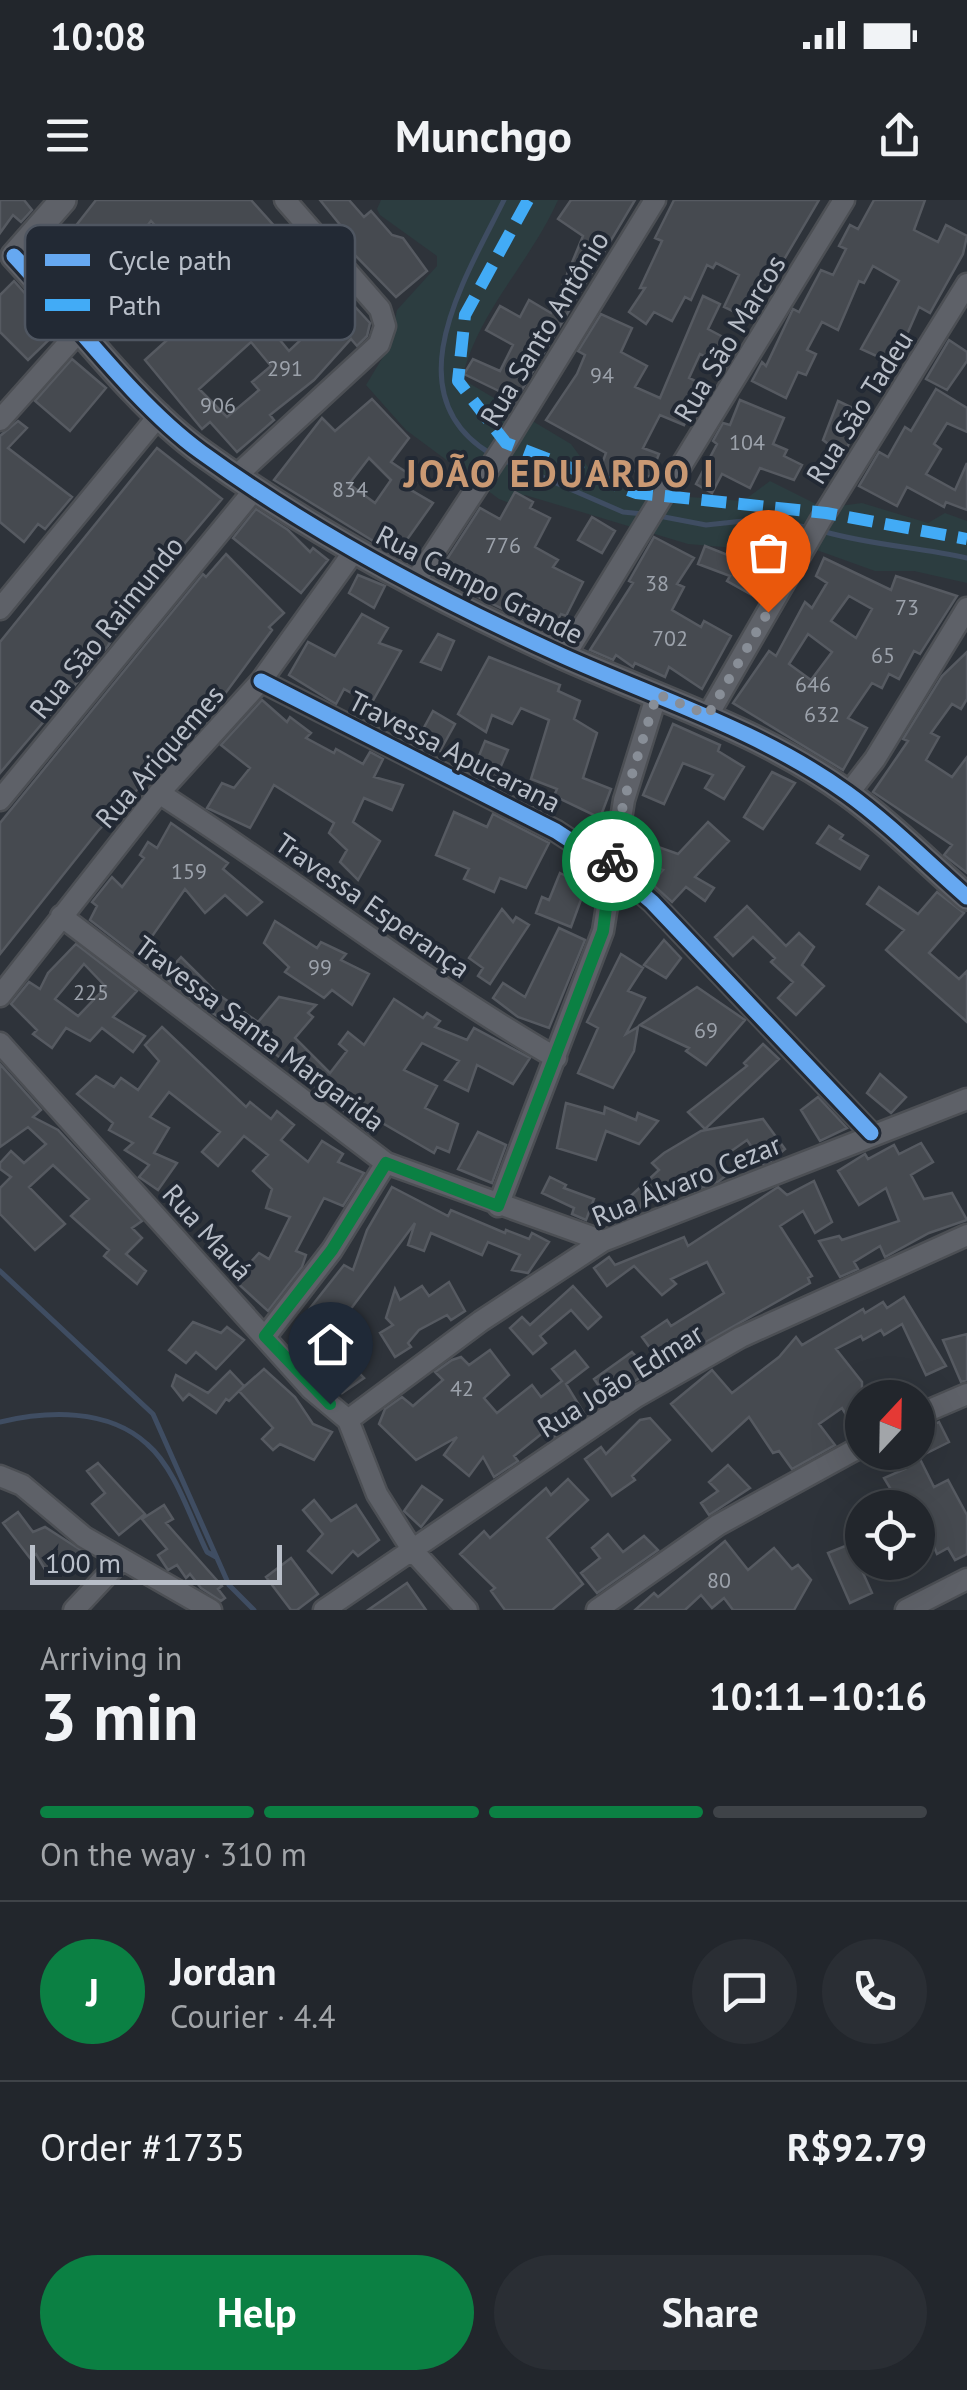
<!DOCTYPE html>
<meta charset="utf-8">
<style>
:root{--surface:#22262c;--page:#2a2e34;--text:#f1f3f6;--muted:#a2a5a9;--line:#3f4348;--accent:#0b8043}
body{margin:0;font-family:"PT Sans",sans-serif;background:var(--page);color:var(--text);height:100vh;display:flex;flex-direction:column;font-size:38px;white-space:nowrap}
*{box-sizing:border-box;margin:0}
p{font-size:32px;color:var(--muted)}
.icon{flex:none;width:55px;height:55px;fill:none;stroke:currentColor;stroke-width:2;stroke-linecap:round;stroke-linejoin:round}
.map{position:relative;height:1410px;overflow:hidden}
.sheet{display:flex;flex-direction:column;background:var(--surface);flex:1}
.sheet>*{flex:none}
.needle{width:65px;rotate:22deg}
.controls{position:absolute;left:845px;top:1180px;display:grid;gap:20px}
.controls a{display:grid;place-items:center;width:90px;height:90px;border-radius:50%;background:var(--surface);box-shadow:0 10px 40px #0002,0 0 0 2px var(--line);font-size:50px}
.scale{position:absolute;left:30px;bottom:25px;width:252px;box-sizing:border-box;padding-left:10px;border:5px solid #b9bfc9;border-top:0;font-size:28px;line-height:35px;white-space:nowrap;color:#b9bfc9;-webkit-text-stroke:8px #222934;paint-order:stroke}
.pin{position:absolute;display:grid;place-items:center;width:85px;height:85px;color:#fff;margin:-102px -42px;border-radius:50% 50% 50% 0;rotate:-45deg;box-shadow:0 0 10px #0007}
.pin .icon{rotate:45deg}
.courier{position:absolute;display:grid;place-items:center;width:100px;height:100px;margin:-50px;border:8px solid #0b8043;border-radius:50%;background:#fff;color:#222;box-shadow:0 2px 12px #0007}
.summary em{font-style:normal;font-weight:600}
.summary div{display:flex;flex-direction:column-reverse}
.summary{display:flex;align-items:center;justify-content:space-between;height:170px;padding:0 40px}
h1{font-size:65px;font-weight:600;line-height:75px}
.bar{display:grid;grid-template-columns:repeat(4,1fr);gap:15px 10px;align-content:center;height:120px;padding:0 40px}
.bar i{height:12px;border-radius:8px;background:var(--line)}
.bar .current{background:var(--accent)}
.bar p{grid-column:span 4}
.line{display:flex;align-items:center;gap:25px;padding:0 40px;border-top:2px solid var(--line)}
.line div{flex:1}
.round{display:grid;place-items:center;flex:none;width:105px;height:105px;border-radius:52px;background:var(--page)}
.action{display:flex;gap:20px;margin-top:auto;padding:20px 40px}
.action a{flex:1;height:115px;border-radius:60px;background:var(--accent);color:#fff;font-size:40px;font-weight:600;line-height:115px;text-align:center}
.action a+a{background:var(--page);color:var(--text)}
.status{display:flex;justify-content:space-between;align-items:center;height:70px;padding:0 50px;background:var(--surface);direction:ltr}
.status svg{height:28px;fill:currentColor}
header{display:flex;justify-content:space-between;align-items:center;height:130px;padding:0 40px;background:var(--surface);font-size:45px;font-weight:600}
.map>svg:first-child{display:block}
.green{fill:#2c3d40}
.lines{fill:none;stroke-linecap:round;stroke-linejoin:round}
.stream{stroke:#3f4d62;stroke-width:5}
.building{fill:#464a50;stroke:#565a61;stroke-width:2.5;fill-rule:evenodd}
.minor-casing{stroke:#4c4f54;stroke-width:25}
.tertiary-casing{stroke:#4c4f54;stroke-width:30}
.minor{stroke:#5e6168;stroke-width:20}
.tertiary{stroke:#5e6168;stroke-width:25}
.quiet{stroke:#42abf6;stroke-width:12;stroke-dasharray:25 12;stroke-linecap:butt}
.cycleway-casing{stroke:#222934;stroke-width:21}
.cycleway{stroke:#66a8f1;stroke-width:15}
.done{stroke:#888e97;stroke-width:10;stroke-dasharray:0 18}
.route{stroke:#0b8043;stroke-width:12}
.labels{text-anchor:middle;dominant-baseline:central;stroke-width:8;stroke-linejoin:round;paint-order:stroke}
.number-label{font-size:22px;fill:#9ca2ab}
.street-label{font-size:28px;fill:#b9bfc9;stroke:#222934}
.district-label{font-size:38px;font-weight:bold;letter-spacing:2.5px;fill:#ca9973;stroke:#222934}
.key{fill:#222934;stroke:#4f5661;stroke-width:2.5}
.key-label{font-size:28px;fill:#b9bfc9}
</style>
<div class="status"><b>10:08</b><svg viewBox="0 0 49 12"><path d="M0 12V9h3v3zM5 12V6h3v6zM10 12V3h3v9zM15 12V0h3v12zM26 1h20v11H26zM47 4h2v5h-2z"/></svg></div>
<header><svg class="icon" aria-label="menu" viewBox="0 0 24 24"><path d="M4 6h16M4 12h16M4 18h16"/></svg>Munchgo<svg class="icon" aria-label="share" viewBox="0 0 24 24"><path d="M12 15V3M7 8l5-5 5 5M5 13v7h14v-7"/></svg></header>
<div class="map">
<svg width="967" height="1410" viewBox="0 0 967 1410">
<rect width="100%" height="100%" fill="#2e333a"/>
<path class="green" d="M381,0h177c-28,63 -80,111 -96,179l109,65 19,26 17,12 29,11 107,8 27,-20 54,27 38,-5 66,20 17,-10 22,8v62l-53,-12h-39l-78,-28 -39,7 -70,-6 -163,-49 -13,9 -13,-5 -93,-69 -40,-45 23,-38 8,-37 40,-44v-10l-57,-41 -3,-6z"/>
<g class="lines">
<path class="stream" d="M491,254c-100,-60 -25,-177 13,-254
M501,259l122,53 20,2
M659,316l47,9 56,-6 49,9
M822,331c47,14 96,16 145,27
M0,1071l153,143 76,171 25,25
M0,1222c47,-11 108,-14 147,22 29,25 43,74 60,108l9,5"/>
</g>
<path class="building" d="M0,0h24l8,10 -11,12 -8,-7 -13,18z
M96,0h155l72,80 -53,48 19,23 57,-54 24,26 -3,13 -10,10 -6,-7 -37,41 -44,35 4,5 -37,32 -27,-30 -8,7 -57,-69 72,-65 -66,-74 -56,72 -38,-28 3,-19zM251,142l20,24 -19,16 7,8 -32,27 -28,-28z
M320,0h29l15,17 7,-6 21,24 11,3 24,33 -31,26 -48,-49 6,-6z
M571,0h64l-122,205 -10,-6 2,-5 -41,-20 9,-15 27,12 13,-26 -27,-15 14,-24 20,11 9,-17 22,13 32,-77 -25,-17z
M674,0h145l-70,119 -25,-12 15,-32 -23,-12 -3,5 -6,-3 -16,35 -6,-3 -13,24 -18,-9 -8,12 -17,-12 16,-24h-5l22,-47 -7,-3z
M874,0h51l-11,30 24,12 8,-17 21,11 -4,18 -33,59 -11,-6 -25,57 -33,-15 38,-68 -26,-15 -9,17 -5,-2 -21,49 -16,-8 -15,28 9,4 -10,21 -8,-3 -12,26 -34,-17 10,-19 4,4 27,-57 6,3 22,-42 12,5 13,-26 -7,-3 11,-21 8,4z
M14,81l44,50 -30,29 -28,-28v-37z
M703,96l17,8 -12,25 30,16 -5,9 -7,13 -26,-13 -11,24 13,6 -18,41 -24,-10 -17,33 16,6 -9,23 -20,-8 -6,15 -26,-10 8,-21 -60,-33 31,-46 8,-19 -7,-4 23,-37 31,14 -11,24 26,14 -12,21 25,11z
M949,140l18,12v9l-20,29 -21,-11z
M72,159l34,29 -36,43 -35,-30z
M936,189l31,19v24l-20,-9 -13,21 7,5 -15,25 29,16 12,-27v47l-21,-8 -2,5 -37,-20 -10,19 -38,-20 20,-34 9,5 17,-30 6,4z
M372,199l37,39 -18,24 27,18 -7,10 22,13 -37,52 -122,-75 48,-62 13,13zM369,258l22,22 -16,23 -26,-19z
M740,200l44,18 -11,26 14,6 -3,6 18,9 -8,15 -34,-12 -10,20 -28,-14 -10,19 -16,-9 21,-40 -4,-3 10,-18 7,2z
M838,201l23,11 -17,44 -21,-16z
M18,221l9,7 -19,20 64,49 -27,32 -7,-5 -14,18 -24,-20v-86z
M157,248l65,51 -90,107 -24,40 -108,127v-131z
M515,292l18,10 -3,6 20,10 -15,29 23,13 -5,7 30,15 -17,34 -5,-2 -10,19 -115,-57 44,-68 20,11z
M256,309l32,21 22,22 3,-4 15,12 -27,33 -68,-55z
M592,317l23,14 -13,22 -24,-13z
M654,337l40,21 -17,26 7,3 -12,23 29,17 3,-6 27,15 -29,53 -33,-22 -4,10 -30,-14 -2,4 -17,-12 -3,5 -23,-10 43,-67 -4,-2z
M743,340l31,14 -15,45 -32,-18 3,-5 -32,-12 7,-18 30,12z
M226,354l58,59 -15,14 3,3 -56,76 -56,65 -3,-2 -59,62 -98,123v-131l203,-249 3,3z
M824,358l67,32 5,-14 61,20 -37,58 -6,-3 -15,28 -10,-5 -7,14 -10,-5 -24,35 19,10 -24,42 -110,-67 36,-52 7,5 29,-54 7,6 15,-25 -11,-7zM849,396l23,13 -16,29 -25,-17zM808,434l24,18 -21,28 -22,-16z
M358,375l27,11 -11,22 -25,-15z
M362,414l26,14 -9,15 22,8 -30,53 -27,-15 -8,15 -47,-29 19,-33 27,14z
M438,434l16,7 -13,29 -20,-8z
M967,452v47l-6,10 -9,-5 -21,29 8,4 -13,23 26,17 15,-20v116l-23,-18 8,-10 -79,-53 35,-51 -5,-2 39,-63z
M489,457l71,28 -2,6 22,10 -6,18 23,14 -14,45 28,11 -11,29 -46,-22 3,-7 -26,-10 18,-59 -28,-12 -9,16 -20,-9 -6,17 -28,-18z
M262,500l25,22 3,-5 21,16 -5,5 28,15 2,-4 27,15 7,-12 13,7 -9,18 29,8 -11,25 -28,-12 -11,24 27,19 -22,39 -18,-18 7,-12 -18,-17 5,-10 -60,-38 -24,43 -43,-20 15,-25 12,5 16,-20 -29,-23z
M433,511l22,13 -15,27 -25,-7z
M673,524l47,21 -2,6 26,16 -20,32 -19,-11 8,-13 -30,-12 -19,41 -21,-9z
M485,541l23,9 -14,32 -22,-9z
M772,572l23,11 -32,46 -19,-12z
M454,612l33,15 6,-13 56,29 -23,45 -26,-10 -6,14 -30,-13 5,-10 -33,-14z
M708,622l21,19 -34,36 19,11 -9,13 -19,-14 -14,15 -21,-19 12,-13 -16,-6 6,-6 -21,-7 4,-12 42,15z
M171,623l57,40 -5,6 39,33 -15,13 -22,-20 -20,18 -20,-24 -37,53 24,25 9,-10 38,38 39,27 21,-25 37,8 -8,8 5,4 -18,21 35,35 17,-22 -8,-7 9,-12 16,13 30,-46 29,19 4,-5 13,8 -5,6 32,13 7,-12 56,30 -17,26 -36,-19 -9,26 -23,-11 14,-19 -37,-18 -18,27 33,16 -12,22 33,16 -9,28 -12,-5 -3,6 -57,-33 -7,13 -110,-92 -31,-23 -4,3 -25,-16 -110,-85 7,-14 -5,-4 20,-25 10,10 22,-29 -4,-3 8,-13 9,6z
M829,626l14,9 -3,4 28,17 -8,13 -43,-26z
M560,673l26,13 -15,41 -35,-14 6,-16 7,3z
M879,687l39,27 19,-22 27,21 -35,40 30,26 8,-8v51l-81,-72 18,-20 -37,-26z
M747,706l39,40 13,-13 15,14 -12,18 22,21 -28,29 -18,-17 15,-16 -22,-20 4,-4 -22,-21 -20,19 -18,-19z
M502,709l11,13 3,-5 13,8 -39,59 -12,-8 5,-8 -14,-10z
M275,721l42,27 4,-6 25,12 -5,6 28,14 -17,31 -20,-15 -8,8 -39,-26 4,-5 -25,-24z
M559,728l26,12 -36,88 -31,-11 -25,-19 10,-15 22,14z
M664,740l17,18 -15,20 -22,-13z
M76,744l61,47 -24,26 32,19 -12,16 -31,-24 -12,13 -24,-13 -14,20 -19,-14 4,-4 -26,-26 18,-22 11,7 8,-16zM84,764l22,23 -28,29 -23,-17z
M621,754l22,14 -15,23 17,7 -19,36 12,-7 -4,24 -21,37 -35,-15 20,-45 -11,-6z
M697,787l48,33 -39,45 -20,-14 3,-3 -49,-23z
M162,827l84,80 4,-5 21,17 6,-8 17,14 -13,15 27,22 14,-21 21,13 -5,8 26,11 -21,33 -19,-8 -28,53 10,4 -4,12 -34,44 -34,-31 25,-27 10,6 21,-42 -24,-9 6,-19 -19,-18 15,-16 -24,-19 -26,30 -16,-14 18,-20 -51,-40 -19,25 19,11 -15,25 23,10 -19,27 -19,-13 10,-12 -24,-15 8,-7 -24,-13 4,-7 -36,-29 19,-18 18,11 7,-9 17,12 21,-29 -14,-16z
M763,844l16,15 -74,70 -17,-17 59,-46 -3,-3z
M0,864l41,46 -8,7 25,13 84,91 -10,7 10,10 -16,16 20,17 -9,13 -33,-28 5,-6 -38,-34 18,-17 -36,-34 -24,22 36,37 -30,26 -35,-36v-26l11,-11 -11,-8v-6l11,-12 13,12 22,-19 -18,-17 -28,20z
M880,874l26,23 -15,16 -24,-20z
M818,897l29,31 -27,13 -19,-31z
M566,903l38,11 1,-7 31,13 2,-7 20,8 -19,23 -33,-13 -10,29 -39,-12z
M763,919l22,30 -14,12 -8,3 -16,-24 -27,19 9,14 -11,9 -17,6 -8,-11 -13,11 -5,-4 -11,16 -18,-10 -8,23 -21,8 -6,-7 48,-44 -7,-7 12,-10 37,-22z
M478,932l28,13 -14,38 -34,-14z
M921,943l12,19 -22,13 13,24 28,-6 15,27 -38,13 -44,24 -5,-11 -26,16 4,7 -18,8 -21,-36 20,-5 3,4 57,-19 -13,-33 -27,17 -21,-34 27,-17 3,5 26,-14 5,9z
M550,977l16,8 -2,3 30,11 -8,21 -14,-6 2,-6 -32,-15z
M814,981l18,41 -17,11 -12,-22 -23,15 32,50 -4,2 2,5 -113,64 -4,-6 -32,22 -19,-26 25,-17 4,6 53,-33 -17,-31 -36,17 5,5 -14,11 -28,-29 -27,20 -13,-18 15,-11 6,8 69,-28 4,9 90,-59 9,8z
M392,987l56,29 3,-6 54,23 1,-3 23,9 3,-6 17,9 -21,31 -16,-3 8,-15 -32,-13 -6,13 -51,-22 -7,18 -16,-6 7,-22 -71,95 7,6 -22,13 -26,-20 41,-52 9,5 14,-40z
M449,1082l16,29 -14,9 -4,-5 -28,15 -11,13 3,4 -16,10 -15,-24 13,-8 -7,-7 9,-29 5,11 22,-14 7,10z
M573,1086l28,31 -13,12 -17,-19 -31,26 6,7 -13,11 -23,-26 12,-11 8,8z
M904,1097l42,69 -20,9 -24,-51 -18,11 -3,-5 -18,10 -2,-4 -25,13 26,33v50l-5,1 -15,-25 -23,16 16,21 -43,24 -13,-18 -6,2 -24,-36 -37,34 -41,-47 41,-34 20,23 47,-36 17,-20 6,8 61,-36 2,4 18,-11 4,6z
M193,1122l28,11 6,-6 17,13 -28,29 -20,-17 -10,11 -17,-13z
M967,1134v46l-6,2 -18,-42z
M328,1141l36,37 -22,15 -32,-38z
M490,1150l19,25 -25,23 13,15 35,-28 9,12 21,-16 -10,-12 23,-18 13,16 -22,17 19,31 -34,24 -6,-8 -31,25 4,5 -24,16 -11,-20 -14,19 -25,-21 13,-18 -41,23 -37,-36 6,-15 17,-12 11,9 30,-26 -8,-8 17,-12 9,-3 8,8z
M632,1152l18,19 -42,28 -14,-20z
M264,1169l31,28 18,27 19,8 -18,28 -34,-16 -7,6 -11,-11 11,-11 -34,-37z
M230,1171l14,15 -15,15 -3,-2 -10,14 -27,-19 -6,6 -11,-14 4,-11 32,18z
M650,1218l20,22 -38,36 3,4 -23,16 -27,-37 16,-12 5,7 34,-34z
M939,1222l10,20 -30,15 15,30 14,-7 19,35v39l-12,6 -7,-12 -11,6 -19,-46h-16l-18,-30 21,-9 -10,-17 23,1v-20z
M98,1263l47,51 -26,21 -27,-31 13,-11 -18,-22z
M728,1265l22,23 -41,27 -8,-12 17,-12 -9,-9z
M568,1279l20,21 -41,38 36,46 -31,26h-47l-14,-19 4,-3 -35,-34 24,-23 6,7 56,-50 5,7z
M422,1286l20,14 -21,27 -17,-16z
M314,1300l17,21 25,-16 23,35 -21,16 -5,-5 -21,22 -24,-22 15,-17 -20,-24z
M164,1305l9,14 -7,4 56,63 -4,3 7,9 -4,3 -20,-13 -11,-14 -4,4 -9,-13 -9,5 -10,-15 9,-6 -25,-30z
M18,1312l15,20 12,-5 42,27 -40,19 -11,-19 -6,4 -27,-35z
M608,1334l15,18 21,-16 14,14 -61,43 -16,-20 19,-15 -8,-10z
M725,1341l23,29 26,-22 18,21 6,-4 13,15 -17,30h-61l-9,-12 -12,10 -11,-13 -16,15h-50l19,-17 4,4z
M850,1344l22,49 -22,10 -22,-50z
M291,1358l27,36 -21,16h-6l-25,-33z
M407,1383l19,27h-58z"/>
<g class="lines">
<defs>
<path id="minor" d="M0,220l82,-92
M236,276l143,-132 6,-18 -5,-17 -95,-109
M414,383l92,-140 149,-243
M0,409l160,-195
M564,457l280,-457
M261,481l295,150 55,36 41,35 219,231
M708,515l112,-194 147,-237
M159,593c134,86 259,185 397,265
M848,594l27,-35 92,-151
M0,600l255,-311
M61,716l325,247 217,78
M0,796l159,-203 102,-112 94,-131
M0,843l311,346 37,31 29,74 36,57 54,59
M498,1006l105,-275 21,-131 33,-106
M265,1137l67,-87 54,-87
M918,1215l49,-21
M348,1220l133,-99 122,-80 364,-142
M0,1276l22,9 62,52 127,73
M74,1410l48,-51
M324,1410l312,-213 105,-60 226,-102
M597,1410l121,-85 144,-79
M906,1410l61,-31"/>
<path id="tertiary" d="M63,0l-49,56c56,60 123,150 187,196 112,81 236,147 362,204 96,43 198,75 284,137 43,31 81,70 120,104"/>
</defs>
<use href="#minor" class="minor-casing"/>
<use href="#tertiary" class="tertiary-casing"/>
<use href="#minor" class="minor"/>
<use href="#tertiary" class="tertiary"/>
<path class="quiet" d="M528,0l-63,115 -7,66 48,62 130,50 190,20 141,26"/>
<defs>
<path id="cycleway" d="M14,56c56,60 123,150 187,196 112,81 236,147 362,204 96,43 198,75 284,137 43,31 81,70 120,104
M261,481l295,150 55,36 41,35 219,231"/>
</defs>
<use href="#cycleway" class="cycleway-casing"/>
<use href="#cycleway" class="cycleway"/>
</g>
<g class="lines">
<path class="done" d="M612,661l12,-61 33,-106 51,21 60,-103"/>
<path class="route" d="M330,1204l-65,-68 67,-86 54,-87 112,43 105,-275 9,-70"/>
</g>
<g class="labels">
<g class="number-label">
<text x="285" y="168">291</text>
<text x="602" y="175">94</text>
<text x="218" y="205">906</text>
<text x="747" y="242">104</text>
<text x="350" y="289">834</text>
<text x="503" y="345">776</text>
<text x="657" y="383">38</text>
<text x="907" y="407">73</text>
<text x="670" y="438">702</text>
<text x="883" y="455">65</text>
<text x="813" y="484">646</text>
<text x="822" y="514">632</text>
<text x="189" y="671">159</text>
<text x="320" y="767">99</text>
<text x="91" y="792">225</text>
<text x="706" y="830">69</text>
<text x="462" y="1188">42</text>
<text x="719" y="1380">80</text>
</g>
<g class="street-label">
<text transform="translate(544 128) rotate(-59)">Rua Santo Antônio</text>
<text transform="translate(729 138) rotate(-59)">Rua São Marcos</text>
<text transform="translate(859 207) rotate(-58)">Rua São Tadeu</text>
<text transform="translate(480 384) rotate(27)">Rua Campo Grande</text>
<text transform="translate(106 427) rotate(-51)">Rua São Raimundo</text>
<text transform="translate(455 551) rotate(27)">Travessa Apucarana</text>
<text transform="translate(159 556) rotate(-49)">Rua Ariquemes</text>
<text transform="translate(373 705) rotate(35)">Travessa Esperança</text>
<text transform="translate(260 833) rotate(37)">Travessa Santa Margarida</text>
<text transform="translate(686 980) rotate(-22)">Rua Álvaro Cezar</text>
<text transform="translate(208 1032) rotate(48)">Rua Mauá</text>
<text transform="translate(620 1180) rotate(-32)">Rua João Edmar</text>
</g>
<g class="district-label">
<text x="560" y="272">JOÃO EDUARDO I</text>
</g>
</g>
<rect x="25" y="25" width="330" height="115" rx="15" class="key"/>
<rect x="45" y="54" width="45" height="12" fill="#66a8f1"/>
<rect x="45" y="99" width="45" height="12" fill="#42abf6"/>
<g class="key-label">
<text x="108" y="70">Cycle path</text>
<text x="108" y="115">Path</text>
</g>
</svg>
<div class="controls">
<a><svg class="needle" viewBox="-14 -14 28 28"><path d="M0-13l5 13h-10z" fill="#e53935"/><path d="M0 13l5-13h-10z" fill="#a2a5a9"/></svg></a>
<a><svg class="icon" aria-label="locate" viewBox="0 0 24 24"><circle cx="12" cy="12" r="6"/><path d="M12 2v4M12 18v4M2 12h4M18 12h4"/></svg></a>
</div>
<div class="scale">100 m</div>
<div class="pin" style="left:768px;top:412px;background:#ea580c"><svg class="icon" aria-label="bag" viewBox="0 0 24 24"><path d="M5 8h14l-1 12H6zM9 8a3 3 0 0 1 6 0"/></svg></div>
<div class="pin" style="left:330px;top:1204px;background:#1f2937"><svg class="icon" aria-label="home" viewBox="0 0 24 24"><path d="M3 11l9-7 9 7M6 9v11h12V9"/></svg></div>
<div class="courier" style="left:612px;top:661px"><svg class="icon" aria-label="bike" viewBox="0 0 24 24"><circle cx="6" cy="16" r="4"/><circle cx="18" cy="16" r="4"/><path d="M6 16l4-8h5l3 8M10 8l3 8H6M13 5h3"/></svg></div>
</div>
<section class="sheet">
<div class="summary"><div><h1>3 min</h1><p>Arriving in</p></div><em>10:11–10:16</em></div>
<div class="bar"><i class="current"></i><i class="current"></i><i class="current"></i><i></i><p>On the way · 310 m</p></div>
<div class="line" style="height:180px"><b class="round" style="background:var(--accent);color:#fff">J</b><div><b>Jordan</b><p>Courier · 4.4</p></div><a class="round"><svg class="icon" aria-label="chat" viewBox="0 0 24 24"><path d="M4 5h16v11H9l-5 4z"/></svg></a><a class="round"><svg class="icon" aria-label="phone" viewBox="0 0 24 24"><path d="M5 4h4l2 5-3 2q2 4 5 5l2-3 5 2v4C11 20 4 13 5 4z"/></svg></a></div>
<div class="line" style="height:130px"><div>Order #1735</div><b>R$92.79</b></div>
<div class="action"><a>Help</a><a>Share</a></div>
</section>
